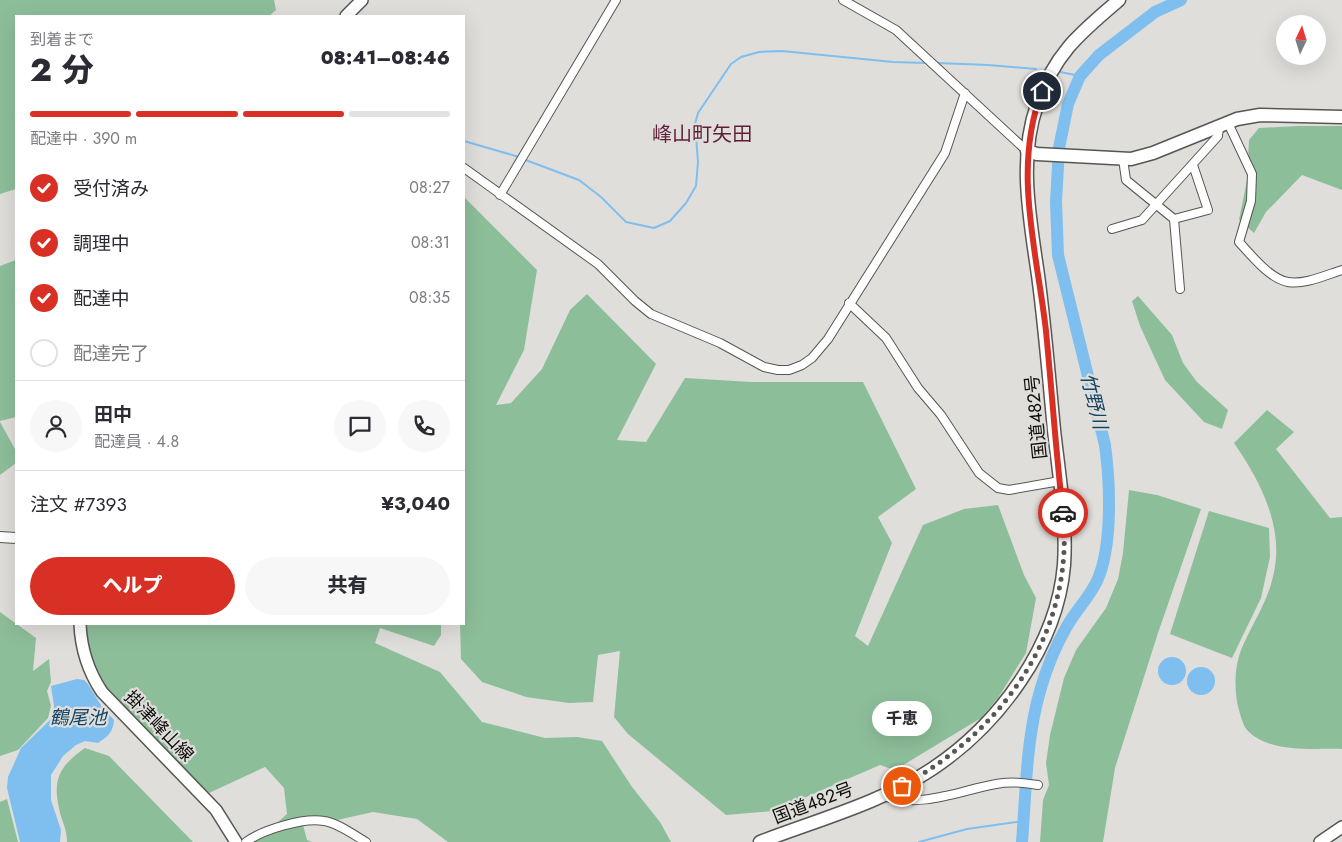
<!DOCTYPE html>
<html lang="ja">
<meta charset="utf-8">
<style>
:root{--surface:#fff;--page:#f7f7f7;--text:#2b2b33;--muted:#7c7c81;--line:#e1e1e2;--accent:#d93025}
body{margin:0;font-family:Jost,"Noto Sans JP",sans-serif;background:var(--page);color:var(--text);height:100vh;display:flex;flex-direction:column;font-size:19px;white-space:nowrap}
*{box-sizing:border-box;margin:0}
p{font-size:16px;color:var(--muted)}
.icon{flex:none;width:28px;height:28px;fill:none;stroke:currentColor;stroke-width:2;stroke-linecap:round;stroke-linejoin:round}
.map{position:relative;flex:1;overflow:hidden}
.panel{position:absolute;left:15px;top:15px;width:450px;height:610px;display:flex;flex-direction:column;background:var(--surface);border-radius:0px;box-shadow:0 5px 20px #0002}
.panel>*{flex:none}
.needle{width:32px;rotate:4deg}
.controls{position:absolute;left:1276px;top:15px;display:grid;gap:10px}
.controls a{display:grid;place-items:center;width:50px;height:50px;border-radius:50%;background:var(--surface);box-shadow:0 5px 20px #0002;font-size:25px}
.pin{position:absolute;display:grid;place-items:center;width:42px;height:42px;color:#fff;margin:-21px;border:2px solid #fff;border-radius:50%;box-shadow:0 1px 5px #0007}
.courier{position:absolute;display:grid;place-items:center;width:50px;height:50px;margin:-25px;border:4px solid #d93025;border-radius:50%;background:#fff;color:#222;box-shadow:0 1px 6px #0007}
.bubble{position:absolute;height:35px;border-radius:18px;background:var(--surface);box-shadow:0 5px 20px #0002;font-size:16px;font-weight:800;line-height:35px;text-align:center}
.head em{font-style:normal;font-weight:800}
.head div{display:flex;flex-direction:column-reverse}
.head{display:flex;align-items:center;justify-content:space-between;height:85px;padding:0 15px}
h1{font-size:32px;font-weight:800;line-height:38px}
.bar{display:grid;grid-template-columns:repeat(4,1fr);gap:8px 5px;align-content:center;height:60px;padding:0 15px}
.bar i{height:6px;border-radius:4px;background:var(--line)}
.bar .active{background:var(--accent)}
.bar p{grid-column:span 4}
.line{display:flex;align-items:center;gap:12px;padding:0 15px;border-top:1px solid var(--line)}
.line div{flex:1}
.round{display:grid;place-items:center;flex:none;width:52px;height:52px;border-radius:26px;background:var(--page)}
ol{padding:0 15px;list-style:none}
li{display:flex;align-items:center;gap:15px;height:55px}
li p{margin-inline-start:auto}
li .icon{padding:5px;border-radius:50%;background:var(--accent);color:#fff;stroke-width:4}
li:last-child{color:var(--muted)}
li i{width:28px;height:28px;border:2px solid var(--line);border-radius:50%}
.button{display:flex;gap:10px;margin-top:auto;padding:10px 15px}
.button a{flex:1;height:58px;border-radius:30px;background:var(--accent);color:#fff;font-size:20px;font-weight:800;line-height:58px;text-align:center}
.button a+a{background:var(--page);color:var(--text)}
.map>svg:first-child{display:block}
.green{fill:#8dbe9a}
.water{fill:#7fbfef}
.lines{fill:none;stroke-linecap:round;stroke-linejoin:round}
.stream{stroke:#7fbfef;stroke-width:2}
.river{stroke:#7fbfef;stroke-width:12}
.minor-casing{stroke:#575652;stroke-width:10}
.tertiary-casing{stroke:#575652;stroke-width:12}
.secondary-casing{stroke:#575652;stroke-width:14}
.trunk-casing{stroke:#575652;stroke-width:15}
.minor{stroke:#fff;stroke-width:8}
.tertiary{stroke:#fff;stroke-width:10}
.secondary{stroke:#fff;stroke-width:11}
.trunk{stroke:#fff;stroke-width:12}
.done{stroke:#585754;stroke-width:5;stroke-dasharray:0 9}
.route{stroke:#d93025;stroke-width:6}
.labels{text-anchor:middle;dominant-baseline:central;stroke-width:4.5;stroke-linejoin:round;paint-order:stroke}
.street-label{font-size:18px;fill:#0e0e0c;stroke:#e0deda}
.water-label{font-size:19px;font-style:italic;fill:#154565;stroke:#e0deda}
.quarter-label{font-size:20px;fill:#5e1d39;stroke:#e0deda}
</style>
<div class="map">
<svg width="1342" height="842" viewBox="0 0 1342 842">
<rect width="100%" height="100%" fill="#e0deda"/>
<path class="green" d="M0,0h274l2,10 -7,6h-253v173l-16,5z
M1299,126h43v64l-40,-15 -36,37 -12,21 -15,-13 8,-40 2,-40 10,-12z
M464,197l73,73 -13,80 -28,55 15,-2 31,-34 28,-59 17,-16 69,70 -39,76 29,2 39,-64 66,4h112l53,107 -38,28 14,26 -37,93 13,10 55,-121 41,-16 34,-4 26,70 12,23 -10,55 -28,45 -17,20 -86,52 -15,-5 -106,46 -48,4 -98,-81 -14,-17 6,-66 -22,4 -5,47 -24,1 -43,-6 -44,-15 -21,-23 -1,-35h4z
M16,260v157l-16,4v-155z
M1138,296l34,39 11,28 14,19 31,28 -6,19 -18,-7 -39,-42 -25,-54 -8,-25z
M1267,410l27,22 -18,17 54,69 12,-1v232c-29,-1 -72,5 -95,-19 -5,-6 -8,-20 -10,-28 -3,-20 -2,-40 7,-59 14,-30 29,-50 32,-85 3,-41 -19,-82 -42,-115z
M0,422l16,29v12l-16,12z
M1129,490l28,5 44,14 -43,124 -43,135 -12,74h-63l3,-42 6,-15 -3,-22 4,-28 14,-57 12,-28 30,-42 12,-29 5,-26z
M1209,511l60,17 1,29 -9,41 -29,60 -62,-24z
M0,612l36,26 -3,33 16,-12 2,23 -4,9 4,15 -3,12 -30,32 -18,6z
M86,624h355v11l-7,11 -54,-18 -5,15 65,29 42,50 63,16 32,-1 25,4 30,46 28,35 11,20h-223l-31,-23 -44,-7 -36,8 -23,-3 -36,9v-4l9,-8 -3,-26 -19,-21 -56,26 -38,-35 -66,-69 -9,-14 -12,-43z
M85,748l24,8 84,86h-126c0,-15 -6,-21 -8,-34 -7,-30 2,-43 26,-60z
M7,799l11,43h-18v-40z
M303,825l4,15 5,2h-62l21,-9z"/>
<path class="water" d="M1158 671a14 14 0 1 1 28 0a14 14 0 1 1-28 0Z
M1187 681a14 14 0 1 1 28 0a14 14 0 1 1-28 0Z
M77,679l7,1 4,4 14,23 12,13c-1,13 -7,17 -16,23l-13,-2 -9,4 -13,11 -12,19v25l10,30 -1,12h-40l-13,-54 1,-11 13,-29 30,-29 3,-13 -3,-20z"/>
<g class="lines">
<path class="stream" d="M937,63l51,2 48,4
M1060,72l20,4
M464,141l55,16
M523,159l56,21 22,17 25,25 28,6 16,-7 16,-18 10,-17 2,-24 -3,-38 3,-11 33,-49 10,-7 18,-5 23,-1 111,11 34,1
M919,842l48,-13 57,-8"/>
<path class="river" d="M1022,842c4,-50 4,-102 18,-151 6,-21 15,-44 26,-63 9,-17 23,-30 31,-47 16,-35 13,-99 8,-136l-47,-190 -2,-53 3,-54 9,-44 12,-28 19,-21 56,-43 26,-12"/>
<defs>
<path id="minor" d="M843,0l53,30 131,121
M1228,123l24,51 -1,27 -12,41c12,13 31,37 49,40 16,3 38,-7 54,-12
M1123,159l3,21 48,39 6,70
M464,168l134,96 37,37 16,13 69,29 44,24 14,3h11l13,-5 10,-7 16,-19 117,-186 20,-60
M500,195l116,-195
M1174,219l34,-9 -15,-45
M1112,229l30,-9 76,-84 1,-9
M849,303l37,35 32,50 23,27 38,58 19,15 11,2 51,-9
M883,796c40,12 75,-5 113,-12 14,-3 28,-1 42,1
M246,842c16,-12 58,-25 78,-21 14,2 30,14 42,21"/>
<path id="tertiary" d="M0,537l16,1"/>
<path id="secondary" d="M346,16l16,-16
M80,624c1,25 8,47 22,68l114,118 20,32
M1320,842l22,-15"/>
<path id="trunk" d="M1027,151l10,3 94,5 22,-6 84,-34 23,-4 82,2
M760,842c57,-22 121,-39 172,-73 66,-44 125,-122 132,-204 3,-44 -5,-90 -10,-135 -5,-52 -9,-103 -16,-155 -8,-56 -20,-116 -1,-170 17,-51 43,-72 82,-105"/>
</defs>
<use href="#minor" class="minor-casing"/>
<use href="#tertiary" class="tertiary-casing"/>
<use href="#secondary" class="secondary-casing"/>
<use href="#trunk" class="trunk-casing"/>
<use href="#minor" class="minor"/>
<use href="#tertiary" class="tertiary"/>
<use href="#secondary" class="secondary"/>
<use href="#trunk" class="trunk"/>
</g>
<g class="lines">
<path class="done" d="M902,786c101,-55 173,-154 161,-273"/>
<path class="route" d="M1042,91c-30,78 -5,160 4,240 6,61 10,122 17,182"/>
</g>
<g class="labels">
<g class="street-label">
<text transform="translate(1036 417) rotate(-96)">国道482号</text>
<text transform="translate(159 726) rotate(46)">掛津峰山線</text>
<text transform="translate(813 803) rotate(-21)">国道482号</text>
</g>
<g class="water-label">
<text transform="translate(1094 401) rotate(76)">竹野川</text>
<text x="78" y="717">鶴尾池</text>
</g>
<g class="quarter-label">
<text x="702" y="134">峰山町矢田</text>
</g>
</g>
</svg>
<div class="controls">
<a><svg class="needle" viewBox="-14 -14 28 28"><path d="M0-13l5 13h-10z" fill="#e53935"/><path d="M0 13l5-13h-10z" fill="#7c7c81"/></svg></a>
</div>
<div class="pin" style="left:902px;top:786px;background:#ea580c"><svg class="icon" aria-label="bag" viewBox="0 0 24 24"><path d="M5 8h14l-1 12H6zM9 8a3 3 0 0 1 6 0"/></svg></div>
<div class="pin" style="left:1042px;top:91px;background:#1f2937"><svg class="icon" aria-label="home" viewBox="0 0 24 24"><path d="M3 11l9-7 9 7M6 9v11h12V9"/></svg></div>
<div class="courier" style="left:1063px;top:513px"><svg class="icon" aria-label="car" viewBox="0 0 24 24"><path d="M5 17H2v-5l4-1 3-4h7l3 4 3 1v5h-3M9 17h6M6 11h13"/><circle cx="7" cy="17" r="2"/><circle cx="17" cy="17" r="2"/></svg></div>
<div class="bubble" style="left:872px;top:701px;width:60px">千恵</div>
<section class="panel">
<div class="head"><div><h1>2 分</h1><p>到着まで</p></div><em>08:41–08:46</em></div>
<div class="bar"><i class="active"></i><i class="active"></i><i class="active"></i><i></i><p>配達中 · 390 m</p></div>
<ol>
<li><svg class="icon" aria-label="check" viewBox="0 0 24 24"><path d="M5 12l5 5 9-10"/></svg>受付済み<p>08:27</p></li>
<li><svg class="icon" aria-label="check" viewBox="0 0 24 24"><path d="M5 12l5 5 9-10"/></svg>調理中<p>08:31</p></li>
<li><svg class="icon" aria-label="check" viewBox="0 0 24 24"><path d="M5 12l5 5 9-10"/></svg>配達中<p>08:35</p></li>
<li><i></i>配達完了</li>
</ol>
<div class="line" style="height:90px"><a class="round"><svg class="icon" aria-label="person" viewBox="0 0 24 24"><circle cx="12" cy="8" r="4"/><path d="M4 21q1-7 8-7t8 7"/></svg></a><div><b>田中</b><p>配達員 · 4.8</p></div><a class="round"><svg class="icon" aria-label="chat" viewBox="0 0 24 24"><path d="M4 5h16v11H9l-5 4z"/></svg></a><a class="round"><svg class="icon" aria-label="phone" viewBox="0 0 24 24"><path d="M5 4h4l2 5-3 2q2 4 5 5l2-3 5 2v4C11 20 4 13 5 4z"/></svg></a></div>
<div class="line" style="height:65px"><div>注文 #7393</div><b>¥3,040</b></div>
<div class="button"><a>ヘルプ</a><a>共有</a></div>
</section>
</div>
